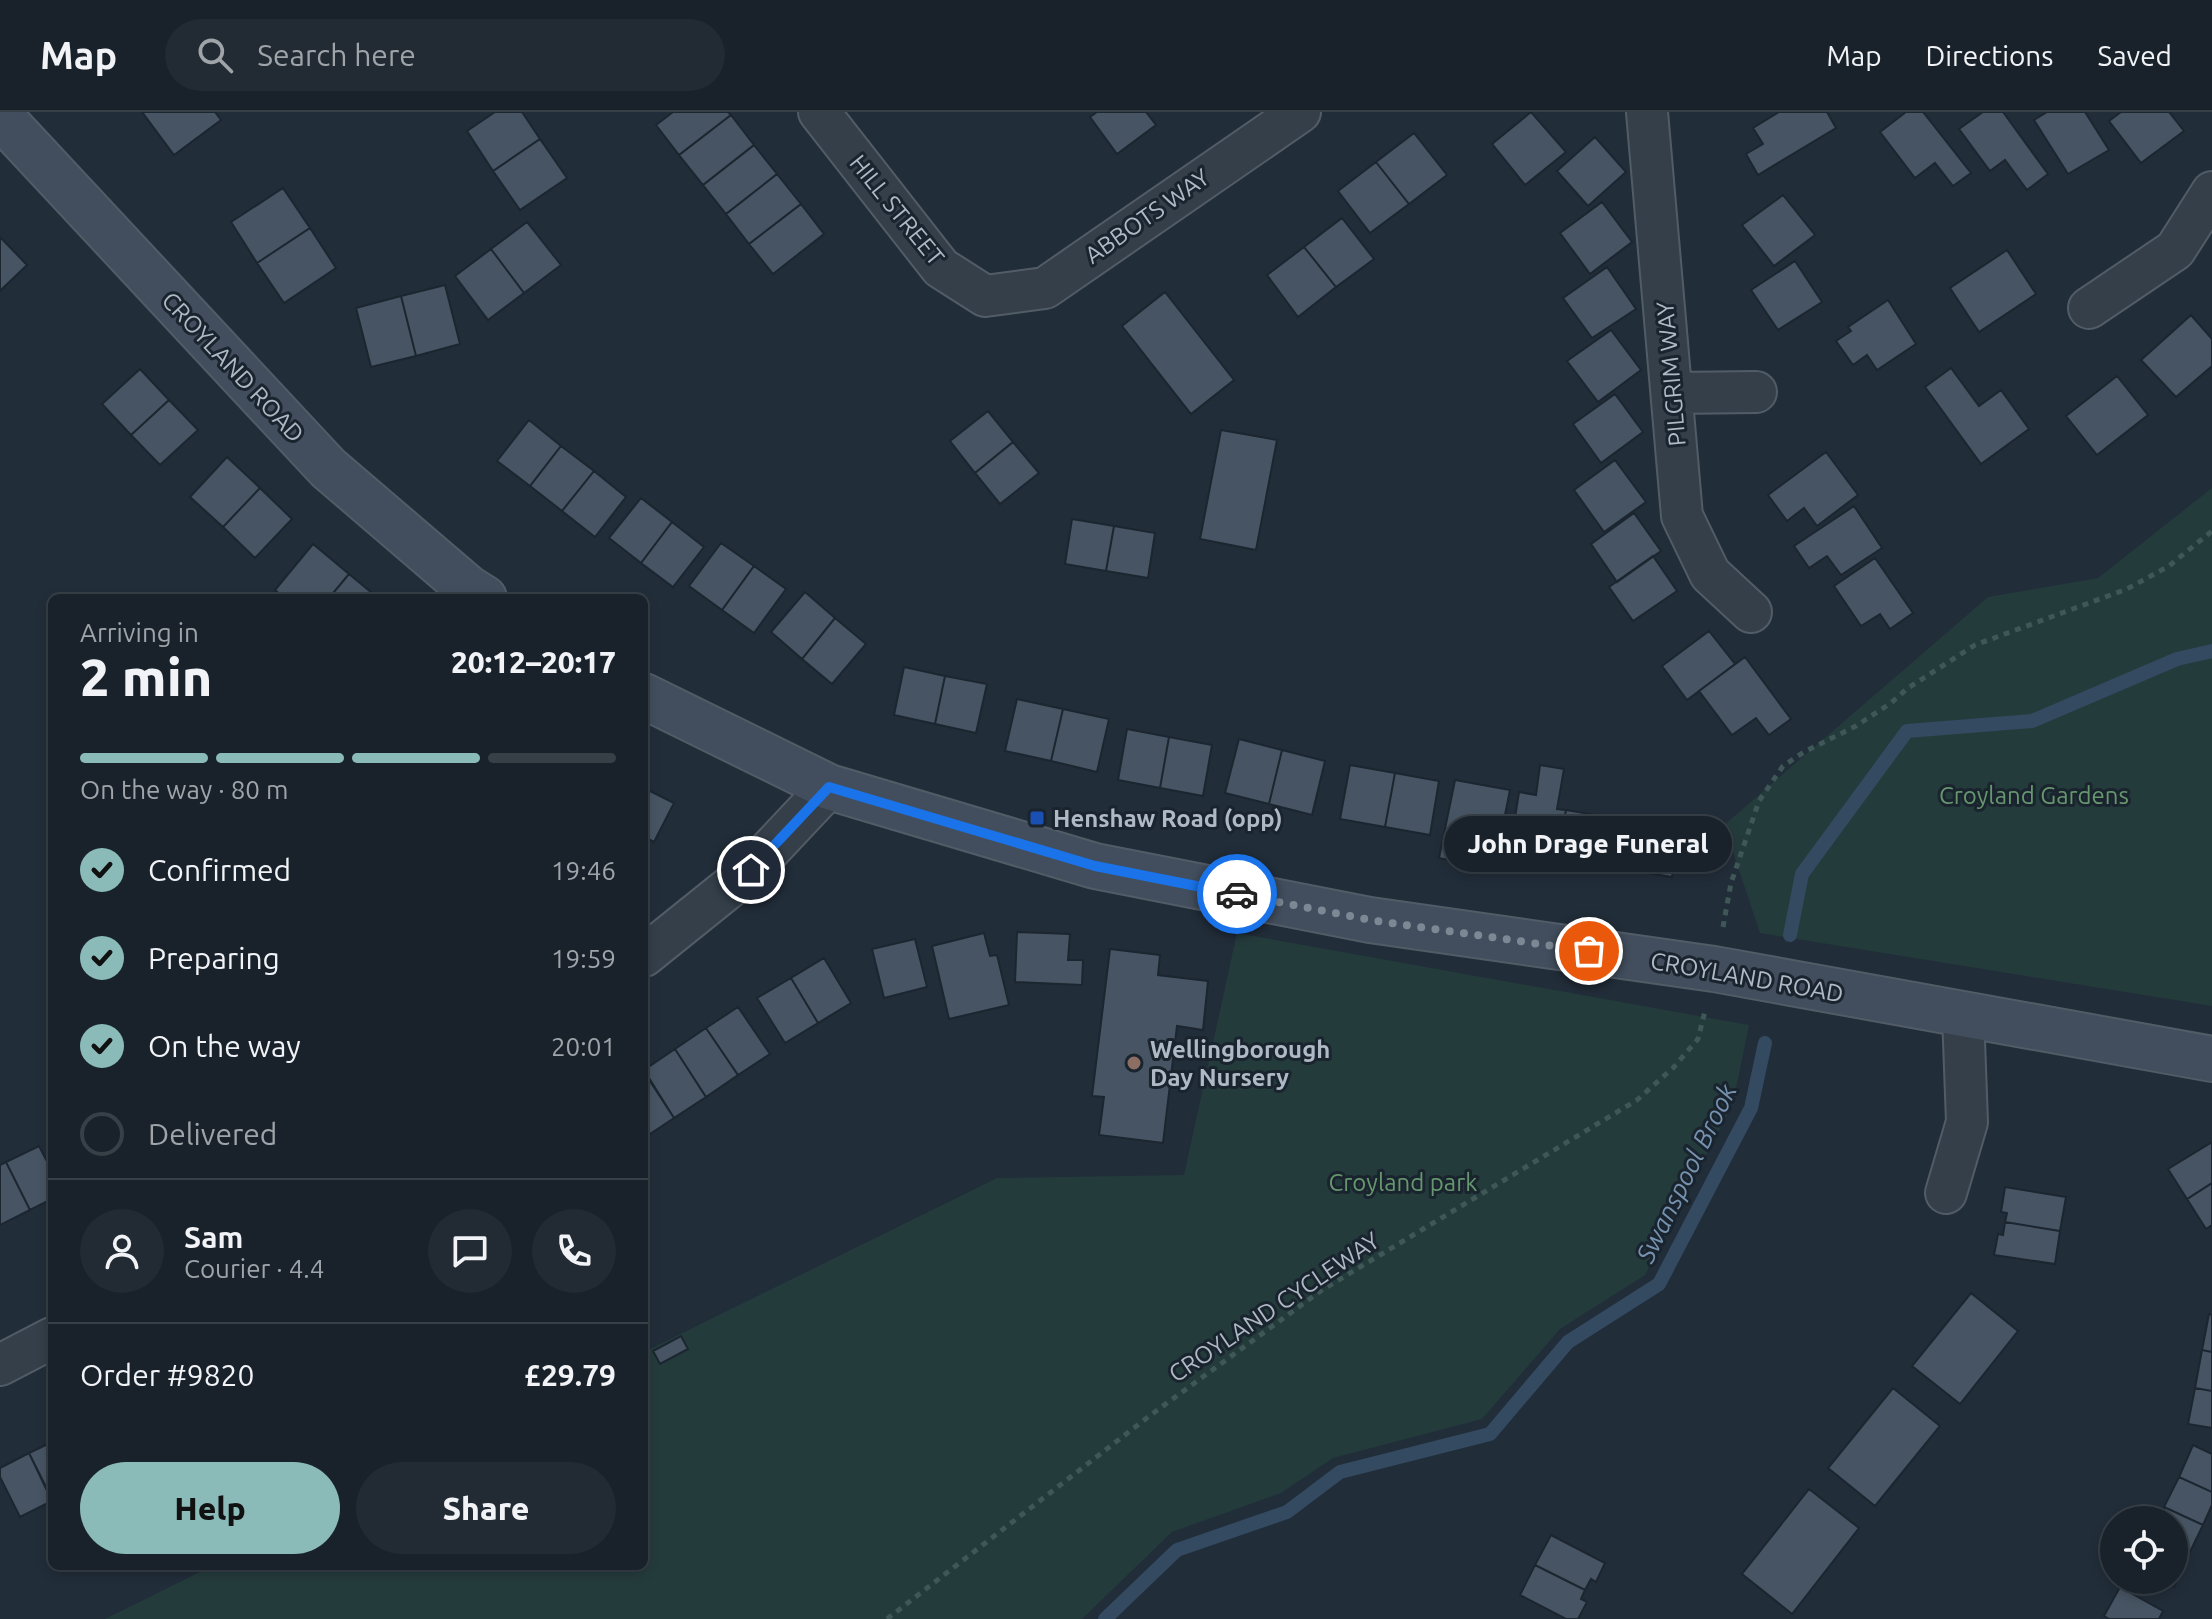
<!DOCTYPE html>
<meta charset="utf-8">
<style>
:root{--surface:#19222b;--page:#222a33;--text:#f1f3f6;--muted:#9fa4a9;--line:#373f47;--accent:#8bbbb9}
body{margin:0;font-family:Ubuntu,sans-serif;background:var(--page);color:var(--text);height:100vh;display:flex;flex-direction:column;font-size:30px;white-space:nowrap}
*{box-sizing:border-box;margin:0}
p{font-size:26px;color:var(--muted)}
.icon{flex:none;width:44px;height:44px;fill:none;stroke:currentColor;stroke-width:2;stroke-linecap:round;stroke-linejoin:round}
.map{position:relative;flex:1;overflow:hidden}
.details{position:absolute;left:48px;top:482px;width:600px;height:976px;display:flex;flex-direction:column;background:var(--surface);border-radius:12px;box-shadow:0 4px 12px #0003,0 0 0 2px var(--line)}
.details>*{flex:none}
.fabs{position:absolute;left:2100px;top:1394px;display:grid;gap:16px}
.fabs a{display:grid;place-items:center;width:88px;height:88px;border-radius:50%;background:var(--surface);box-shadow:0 4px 12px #0003,0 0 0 2px var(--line);font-size:40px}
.pin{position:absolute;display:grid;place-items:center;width:68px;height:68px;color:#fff;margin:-34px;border:4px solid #fff;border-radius:50%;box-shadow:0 2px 8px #0007}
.courier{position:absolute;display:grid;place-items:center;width:80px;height:80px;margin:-40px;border:6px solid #1a73e8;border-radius:50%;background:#fff;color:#222;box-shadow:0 2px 10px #0007}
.bubble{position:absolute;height:56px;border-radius:28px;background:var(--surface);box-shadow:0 4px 12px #0003,0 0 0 2px var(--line);font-size:26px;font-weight:800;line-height:56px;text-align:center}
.overview em{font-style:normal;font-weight:800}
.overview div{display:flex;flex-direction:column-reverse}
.overview{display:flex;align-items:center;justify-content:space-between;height:136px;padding:0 32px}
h1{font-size:52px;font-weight:800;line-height:60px}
.bar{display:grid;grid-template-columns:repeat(4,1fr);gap:12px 8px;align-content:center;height:96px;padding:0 32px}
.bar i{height:10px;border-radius:6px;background:var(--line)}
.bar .selected{background:var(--accent)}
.bar p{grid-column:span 4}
.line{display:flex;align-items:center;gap:20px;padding:0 32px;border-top:2px solid var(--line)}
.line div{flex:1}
.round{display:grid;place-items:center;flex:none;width:84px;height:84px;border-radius:42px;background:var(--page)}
ol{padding:0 32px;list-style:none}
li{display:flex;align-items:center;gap:24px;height:88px}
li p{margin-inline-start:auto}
li .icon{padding:8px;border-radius:50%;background:var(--accent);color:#111;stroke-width:4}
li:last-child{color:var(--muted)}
li i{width:44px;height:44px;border:4px solid var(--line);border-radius:50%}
.primary-button{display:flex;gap:16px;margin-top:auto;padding:16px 32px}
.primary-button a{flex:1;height:92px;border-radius:48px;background:var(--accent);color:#111;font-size:32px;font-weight:800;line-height:92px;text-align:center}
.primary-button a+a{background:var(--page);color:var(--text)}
header{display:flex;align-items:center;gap:48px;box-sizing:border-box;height:112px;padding:0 40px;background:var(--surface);border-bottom:2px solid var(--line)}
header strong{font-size:38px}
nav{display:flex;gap:44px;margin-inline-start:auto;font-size:28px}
.search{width:560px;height:72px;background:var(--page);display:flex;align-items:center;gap:20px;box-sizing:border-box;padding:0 28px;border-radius:44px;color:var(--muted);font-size:30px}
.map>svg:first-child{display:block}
.green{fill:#243b3c}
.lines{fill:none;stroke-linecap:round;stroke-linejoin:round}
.stream{stroke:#344a61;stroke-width:14}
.building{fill:#475463;stroke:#1c2630;stroke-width:2}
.street-casing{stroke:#525c67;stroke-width:44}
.secondary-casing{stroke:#525c67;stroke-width:48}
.path{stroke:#405758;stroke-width:5;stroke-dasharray:6 6;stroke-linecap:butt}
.street{stroke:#343f4a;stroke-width:40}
.secondary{stroke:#424e5d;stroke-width:44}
.done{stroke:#7d8895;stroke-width:8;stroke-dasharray:0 14.4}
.route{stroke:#1a73e8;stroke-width:10}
.transit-dot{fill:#1a4fb4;stroke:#1a242e;stroke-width:3}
.education-dot{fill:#8d6e63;stroke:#1a242e;stroke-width:3}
.labels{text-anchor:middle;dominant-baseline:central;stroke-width:6;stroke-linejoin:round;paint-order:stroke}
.street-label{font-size:24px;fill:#afb9c6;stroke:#1a242e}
.park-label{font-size:24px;fill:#66976e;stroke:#1a242e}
.poi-label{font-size:24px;font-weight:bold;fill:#afb9c6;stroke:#1a242e;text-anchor:start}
.water-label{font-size:26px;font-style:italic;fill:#7692af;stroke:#1a242e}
</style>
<header>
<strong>Map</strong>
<div class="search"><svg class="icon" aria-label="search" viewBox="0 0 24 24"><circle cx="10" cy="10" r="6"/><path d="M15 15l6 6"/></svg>Search here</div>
<nav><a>Map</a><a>Directions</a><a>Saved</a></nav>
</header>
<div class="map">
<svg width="2212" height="1507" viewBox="0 0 2212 1507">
<rect width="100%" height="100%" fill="#212d39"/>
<path class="green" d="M2212,376v518l-452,-73 -36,-108 264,-228 110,-19z
M1237,821l512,92 -16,78 -88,172 -85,54 -78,90 -149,39 -52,35 -109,39 -90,87h-977l107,-53h432v-214l353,-174 187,-3z"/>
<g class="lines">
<path class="stream" d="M1790,823l12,-61 105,-143 125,-10 145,-62 35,-8
M1105,1507l72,-69 110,-38 53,-40 150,-38 78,-92 91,-58 92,-176 14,-65"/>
</g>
<path class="building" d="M142,0h73l6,8 -47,35z
M495,0h27l18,27 -47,32 -26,-40z
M673,0h55l3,3 -52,40 -23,-30z
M1097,0h49l10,13 -39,29 -27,-37z
M1531,0l35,40 -41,33 -33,-41z
M1779,0h48l9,16 -78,47 -12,-21 17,-10 -10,-16z
M1906,0h17l48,61 -18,13 -18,-23 -20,15 -35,-46z
M1983,0h20l45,62 -21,16 -22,-30 -15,11 -31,-42z
M2047,0h38l24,38 -41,24 -34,-54z
M2121,0h48l15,19 -43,32 -32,-42z
M731,3l23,30 -51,40 -24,-30z
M1414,21l33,42 -38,29 -33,-42z
M1595,25l31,35 -38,34 -31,-35z
M540,27l27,39 -47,32 -27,-39z
M754,33l23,29 -51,40 -23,-29z
M1376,50l33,42 -39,29 -32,-42z
M777,62l24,30 -52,40 -23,-30z
M283,76l27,40 -53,35 -26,-41z
M1783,83l32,40 -41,31 -32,-41z
M1602,90l30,40 -42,32 -30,-41z
M801,92l23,30 -51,40 -24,-30z
M1342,106l32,41 -38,28 -32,-40z
M527,110l34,43 -37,28 -33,-44z
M310,116l26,40 -52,35 -27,-40z
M0,125l27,28 -27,26z
M1304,135l32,40 -38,30 -31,-42z
M491,137l33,44 -36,27 -33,-44z
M2007,138l29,44 -57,38 -29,-44z
M1795,149l27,41 -44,28 -27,-40z
M1607,155l29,42 -44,29 -29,-40z
M445,173l15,59 -44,12 -15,-60z
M1165,180l69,88 -43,34 -69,-88z
M401,184l15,60 -45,11 -15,-59z
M1888,188l28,44 -39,26 -10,-15 -14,10 -17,-24 15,-10 -3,-4z
M2191,203l21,24v27l-36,31 -35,-37z
M1611,218l30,40 -43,32 -31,-41z
M1951,256l28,38 22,-16 28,39 -48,35 -56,-77z
M140,257l29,31 -38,35 -29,-31z
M2117,264l31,39 -51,40 -31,-39z
M1615,282l28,38 -42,31 -28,-39z
M169,288l29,30 -38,35 -29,-30z
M988,299l25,31 -38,31 -25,-32z
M529,308l32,26 -31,40 -33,-25z
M1221,318l56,10 -21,110 -56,-11z
M1013,330l26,31 -39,31 -25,-31z
M561,334l33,25 -32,40 -32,-25z
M1826,340l32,43 -41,31 -13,-18 -17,13 -19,-26z
M227,345l33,31 -37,39 -33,-30z
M1615,348l31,42 -42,30 -30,-42z
M594,359l32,26 -31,40 -33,-26z
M260,376l32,31 -37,39 -32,-31z
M641,386l31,24 -31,41 -32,-25z
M1854,394l28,42 -41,27 -14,-19 -18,12 -15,-22z
M1634,401l27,38 -44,31 -26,-38z
M1072,407l42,7 -8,45 -41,-7z
M672,410l32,25 -31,40 -32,-24z
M1114,414l41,7 -7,45 -42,-7z
M721,431l33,23 -32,44 -33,-24z
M313,432l36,30 -20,24h-45l-9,-8z
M1653,444l24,35 -44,30 -24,-34z
M1875,446l38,55 -23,16 -10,-15 -19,12 -27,-40z
M754,454l32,23 -32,44 -32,-23z
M349,462l29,24h-49z
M805,480l30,26 -33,41 -31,-27z
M835,506l31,26 -34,40 -30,-25z
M1709,519l26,33 -48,36 -25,-34z
M1745,545l46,62 -22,16 -13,-17 -24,17 -33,-44z
M904,555l41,9 -10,48 -41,-9z
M945,564l42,8 -11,49 -41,-9z
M1017,587l46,10 -12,52 -46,-10z
M1063,597l46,10 -12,53 -46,-11z
M1127,617l42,8 -9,51 -42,-8z
M1169,625l43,8 -9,51 -43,-8z
M1239,627l43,11 -13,54 -44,-11z
M1282,638l43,11 -13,54 -43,-11z
M1350,653l45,8 -10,54 -45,-8z
M1540,653l24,4 -7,40 9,1 -9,48 -47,-8 9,-58 17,3z
M1395,661l44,8 -9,54 -45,-8z
M1455,668l55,10 -16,80 -55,-12z
M644,676l30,15 -20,39 -10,-6z
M1566,698l114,19 -8,48 -115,-19z
M1017,820l53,2 -2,26h15l-1,25 -67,-3z
M984,821l6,23 7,-1 12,50 -60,14 -17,-73z
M915,827l12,48 -43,11 -12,-49z
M1110,837l50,6 -2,20 50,6 -5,49 -26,-4 -14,117 -64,-8 5,-38 -12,-1z
M824,846l27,45 -33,20 -27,-45z
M791,866l27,45 -33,20 -28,-45z
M738,895l32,47 -32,21 -32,-47z
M706,916l32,47 -32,22 -31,-48z
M675,937l31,48 -32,21 -30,-48z
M644,960l30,46 -30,20z
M2212,1030v41l-25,16 -19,-30z
M39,1034l13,25v28l-22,11 -24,-48z
M6,1050l24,48 -30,15v-60z
M2212,1071v42l-6,4 -19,-30z
M2005,1075l61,10 -6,34 -55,-9 2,-9 -6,-1z
M2005,1110l55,9 -5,33 -61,-9 4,-21 5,1z
M1971,1181l47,38 -58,73 -48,-38z
M2209,1202l3,1v37l-10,-2z
M681,1224l7,13 -28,15 -7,-13z
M2202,1238l10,2v39l-17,-3z
M1893,1276l47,38 -65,80 -47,-38z
M2195,1276l17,3v37l-24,-4z
M52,1330v57l-23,-46z
M2193,1333l19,9v38l-33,-15z
M29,1341l23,48 -32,16 -20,-40v-9z
M2179,1365l33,15v13l-9,20 -39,-18z
M1809,1377l50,39 -67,86 -50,-40z
M2164,1395l39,18 -15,31 -14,-6v-30h-16z
M1551,1423l54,28 -9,19 -5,-3 -6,11 -50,-25z
M2174,1438l14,6 -14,31 -15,-7h15z
M1535,1453l50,25 -4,9 6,3 -9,17h-12l-46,-24z
M2120,1475l43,24 -4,8h-50l-5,-3z"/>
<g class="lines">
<defs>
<path id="street" d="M819,0l122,156 44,28 60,-8 255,-176
M1647,0l35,404 28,58 41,38
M2089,196l86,-58 37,-58
M1673,281l83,-1
M644,844l107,-86 78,-83
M1946,1081l21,-71 -4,-108
M0,1253l52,-27"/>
<path id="secondary" d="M0,4l328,352 140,120 16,10
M644,584l185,91 266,79 275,54 344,49 498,90"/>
</defs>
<use href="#street" class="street-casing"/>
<use href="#secondary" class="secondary-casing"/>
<path class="path" d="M1723,815l8,-44 28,-82 24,-35 21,-14 52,-26 35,-23 17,-15 67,-43 152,-56 42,-23 43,-35
M887,1507l265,-205 170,-124 315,-190 36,-32 25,-29 7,-28"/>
<use href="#street" class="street"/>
<use href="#secondary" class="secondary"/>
</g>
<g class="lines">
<path class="done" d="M1237,782l133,26 219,31"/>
<path class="route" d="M751,758l78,-83 266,79 142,28"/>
</g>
<rect class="transit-dot" x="1029" y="698" width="16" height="16" rx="4"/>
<circle class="education-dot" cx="1134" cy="951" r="8"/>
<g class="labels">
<g class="street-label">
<text transform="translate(897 98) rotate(51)">HILL STREET</text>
<text transform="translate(1147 104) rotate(-35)">ABBOTS WAY</text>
<text transform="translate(233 255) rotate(47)">CROYLAND ROAD</text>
<text transform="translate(1671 262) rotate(-95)">PILGRIM WAY</text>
<text transform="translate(1747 865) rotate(10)">CROYLAND ROAD</text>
<text transform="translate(1274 1195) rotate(-34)">CROYLAND CYCLEWAY</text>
</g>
<g class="park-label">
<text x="2034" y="683">Croyland Gardens</text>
<text x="1403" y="1070">Croyland park</text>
</g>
<g class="poi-label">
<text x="1053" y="706">Henshaw Road (opp)</text>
<text x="1150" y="937">Wellingborough<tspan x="1150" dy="28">Day Nursery</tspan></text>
</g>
<g class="water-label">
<text transform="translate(1686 1061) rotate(-64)">Swanspool Brook</text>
</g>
</g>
</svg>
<div class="fabs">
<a><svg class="icon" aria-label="locate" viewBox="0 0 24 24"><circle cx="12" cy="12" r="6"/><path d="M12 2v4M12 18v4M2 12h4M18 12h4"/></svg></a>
</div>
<div class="pin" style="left:1589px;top:839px;background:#ea580c"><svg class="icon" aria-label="bag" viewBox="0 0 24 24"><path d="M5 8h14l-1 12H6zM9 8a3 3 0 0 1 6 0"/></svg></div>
<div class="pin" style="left:751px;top:758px;background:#1f2937"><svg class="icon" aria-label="home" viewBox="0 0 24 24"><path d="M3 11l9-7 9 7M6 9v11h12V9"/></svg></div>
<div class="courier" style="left:1237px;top:782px"><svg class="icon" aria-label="car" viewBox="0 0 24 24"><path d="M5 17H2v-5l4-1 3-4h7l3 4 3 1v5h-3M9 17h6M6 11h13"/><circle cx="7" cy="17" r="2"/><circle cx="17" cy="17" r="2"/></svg></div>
<div class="bubble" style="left:1444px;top:704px;width:288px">John Drage Funeral</div>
<section class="details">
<div class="overview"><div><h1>2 min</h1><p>Arriving in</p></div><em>20:12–20:17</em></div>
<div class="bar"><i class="selected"></i><i class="selected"></i><i class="selected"></i><i></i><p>On the way · 80 m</p></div>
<ol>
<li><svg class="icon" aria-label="check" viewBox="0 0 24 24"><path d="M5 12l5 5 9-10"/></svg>Confirmed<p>19:46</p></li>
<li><svg class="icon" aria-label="check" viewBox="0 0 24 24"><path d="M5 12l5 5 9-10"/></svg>Preparing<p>19:59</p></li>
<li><svg class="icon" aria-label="check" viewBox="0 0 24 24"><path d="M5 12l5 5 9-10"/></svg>On the way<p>20:01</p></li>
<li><i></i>Delivered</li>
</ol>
<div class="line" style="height:144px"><a class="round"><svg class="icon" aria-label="person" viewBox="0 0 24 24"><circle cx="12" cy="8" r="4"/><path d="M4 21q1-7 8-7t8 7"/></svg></a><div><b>Sam</b><p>Courier · 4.4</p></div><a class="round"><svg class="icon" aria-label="chat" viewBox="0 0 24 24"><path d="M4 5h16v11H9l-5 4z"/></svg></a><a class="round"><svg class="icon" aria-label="phone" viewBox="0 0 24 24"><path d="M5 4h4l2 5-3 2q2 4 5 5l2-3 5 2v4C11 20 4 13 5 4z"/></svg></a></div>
<div class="line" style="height:104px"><div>Order #9820</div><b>£29.79</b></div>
<div class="primary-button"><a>Help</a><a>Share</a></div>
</section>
</div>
